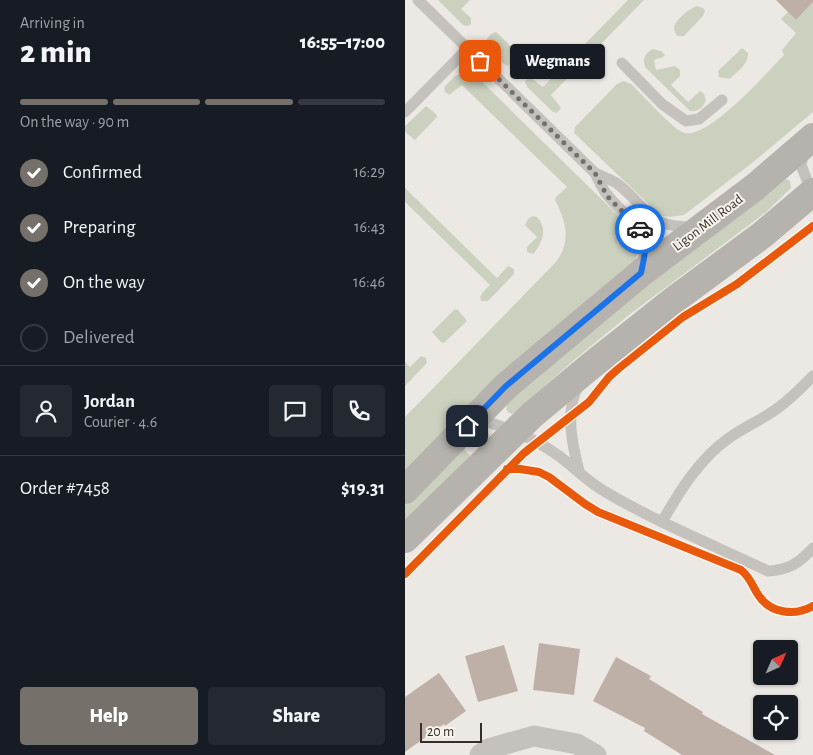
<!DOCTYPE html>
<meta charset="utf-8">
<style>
:root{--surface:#171b24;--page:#242831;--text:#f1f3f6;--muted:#9ea1a6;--line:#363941;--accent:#76706b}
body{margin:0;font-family:"Alegreya Sans",sans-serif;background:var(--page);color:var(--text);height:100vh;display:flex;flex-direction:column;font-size:19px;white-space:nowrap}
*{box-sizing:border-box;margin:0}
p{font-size:16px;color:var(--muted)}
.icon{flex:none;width:28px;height:28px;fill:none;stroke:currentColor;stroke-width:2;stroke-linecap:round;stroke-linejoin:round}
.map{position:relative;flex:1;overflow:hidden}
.sheet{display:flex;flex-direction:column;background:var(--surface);width:405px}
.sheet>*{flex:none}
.needle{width:32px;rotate:45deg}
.tools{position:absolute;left:348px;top:640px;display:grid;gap:10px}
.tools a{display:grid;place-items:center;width:45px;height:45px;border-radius:5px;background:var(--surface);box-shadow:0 1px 4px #0004;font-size:25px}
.scale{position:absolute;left:15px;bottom:12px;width:62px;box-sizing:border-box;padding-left:5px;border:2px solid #362f2a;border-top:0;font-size:14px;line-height:18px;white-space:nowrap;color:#362f2a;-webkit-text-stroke:4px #f8f4ec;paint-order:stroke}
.pin{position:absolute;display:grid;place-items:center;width:42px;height:42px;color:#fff;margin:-21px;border-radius:10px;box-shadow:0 2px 8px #0006}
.courier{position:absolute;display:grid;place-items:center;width:50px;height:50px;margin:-25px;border:4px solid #1a73e8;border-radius:50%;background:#fff;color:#222;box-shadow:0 1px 6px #0007}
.bubble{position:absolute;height:35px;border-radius:5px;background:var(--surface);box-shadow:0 1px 4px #0004;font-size:16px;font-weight:800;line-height:35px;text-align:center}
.overview em{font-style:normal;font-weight:800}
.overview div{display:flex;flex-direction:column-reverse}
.overview{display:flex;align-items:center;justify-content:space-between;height:85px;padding:0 20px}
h1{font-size:32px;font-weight:800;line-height:38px}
.bar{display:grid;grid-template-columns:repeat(4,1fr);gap:8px 5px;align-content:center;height:60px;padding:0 20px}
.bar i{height:6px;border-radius:4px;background:var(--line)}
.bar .current{background:var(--accent)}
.bar p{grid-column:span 4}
.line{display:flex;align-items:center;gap:12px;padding:0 20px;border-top:1px solid var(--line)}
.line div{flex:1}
.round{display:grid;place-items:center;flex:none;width:52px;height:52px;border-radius:5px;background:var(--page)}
ol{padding:0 20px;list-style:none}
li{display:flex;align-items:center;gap:15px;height:55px}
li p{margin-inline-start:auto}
li .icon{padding:5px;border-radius:50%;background:var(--accent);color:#fff;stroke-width:4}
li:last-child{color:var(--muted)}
li i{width:28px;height:28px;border:2px solid var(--line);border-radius:50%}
.cta{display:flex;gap:10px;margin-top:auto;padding:10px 20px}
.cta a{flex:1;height:58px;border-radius:5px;background:var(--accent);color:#fff;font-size:20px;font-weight:800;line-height:58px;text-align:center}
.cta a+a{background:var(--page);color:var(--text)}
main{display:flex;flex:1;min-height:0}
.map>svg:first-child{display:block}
.green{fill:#ccd1bf}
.building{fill:#beb0a7}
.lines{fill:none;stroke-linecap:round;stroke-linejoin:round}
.service{stroke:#c5c1bc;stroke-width:11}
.minor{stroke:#c5c1bc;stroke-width:21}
.secondary{stroke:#b6b2ad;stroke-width:28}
.cycleway-casing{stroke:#f8f4ec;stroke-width:11}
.cycleway{stroke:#e8590c;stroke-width:8}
.done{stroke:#76706b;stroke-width:5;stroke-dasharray:0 9}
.route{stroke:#1a73e8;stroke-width:6}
.labels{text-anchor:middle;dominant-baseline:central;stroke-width:4;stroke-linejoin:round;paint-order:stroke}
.street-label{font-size:14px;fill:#362f2a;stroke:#f8f4ec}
</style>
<main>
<section class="sheet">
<div class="overview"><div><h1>2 min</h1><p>Arriving in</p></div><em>16:55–17:00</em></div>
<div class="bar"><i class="current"></i><i class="current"></i><i class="current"></i><i></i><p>On the way · 90 m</p></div>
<ol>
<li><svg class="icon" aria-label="check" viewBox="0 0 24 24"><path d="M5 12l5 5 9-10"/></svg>Confirmed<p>16:29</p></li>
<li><svg class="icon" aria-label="check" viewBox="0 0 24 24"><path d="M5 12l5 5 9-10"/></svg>Preparing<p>16:43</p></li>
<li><svg class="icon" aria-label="check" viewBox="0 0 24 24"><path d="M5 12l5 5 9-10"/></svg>On the way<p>16:46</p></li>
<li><i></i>Delivered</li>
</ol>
<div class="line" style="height:90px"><a class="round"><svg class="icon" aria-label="person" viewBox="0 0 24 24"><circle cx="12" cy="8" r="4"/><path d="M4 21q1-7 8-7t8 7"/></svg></a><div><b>Jordan</b><p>Courier · 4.6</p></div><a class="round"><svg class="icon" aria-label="chat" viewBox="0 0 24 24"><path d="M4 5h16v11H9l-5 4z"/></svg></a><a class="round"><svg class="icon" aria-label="phone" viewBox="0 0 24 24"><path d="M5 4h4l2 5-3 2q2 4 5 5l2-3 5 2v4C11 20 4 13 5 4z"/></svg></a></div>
<div class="line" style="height:65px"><div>Order #7458</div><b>$19.31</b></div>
<div class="cta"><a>Help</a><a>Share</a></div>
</section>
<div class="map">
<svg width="408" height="755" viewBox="0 0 408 755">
<rect width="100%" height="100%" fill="#ece9e4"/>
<path class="green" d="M33,0h32l-9,9 10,9v6l-3,2 -5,-1z
M223,0h16l-93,95 10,13 -4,5 -4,-1 -26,-25 -2,-5 1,-2 5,-2 12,9z
M408,2v110l-61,51 -68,52 -14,2 -7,-1 -6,-4 -83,-79 1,-6 42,-43 7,-3 7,3c12,11 39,42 51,48 23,12 85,-60 102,-77l-2,-5 14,-17 -15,-14 7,-7 8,8z
M292,6l6,2 2,3 -2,5 -19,20h-7c-1,-2 -3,-5 -3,-8 0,-7 17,-21 23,-22z
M91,32l22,21v4l-10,9 -4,-2 -19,-20v-2l6,-8z
M337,48l6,5c1,11 -11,19 -19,26l-10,-2 -1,-6z
M248,49l8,2 4,4 -2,2 -9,3 2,10 19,-4 5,4v6l-9,9 17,17 12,-11 4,3 2,6c-3,8 -8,12 -16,11l-44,-43c-5,-8 -1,-15 7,-19z
M61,72l10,4 158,155c6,11 5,22 0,33l-229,208v-55l150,-154c17,-21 11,-42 0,-63l1,-3 11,-10 -105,-102 -13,10 -4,-3 -1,-5 11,-11z
M21,106l10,8 1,3 -22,23 -10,-8v-6z
M381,179l4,2 1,7 -26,25 -136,102 -55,45 -60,53 -3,1 -4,-3 -1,-3 3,-7 73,-66 200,-155z
M0,188l92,90 11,-12 6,3v5l-26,27h-7c-3,-7 5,-11 9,-16l-85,-83z
M128,216l4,1c11,11 6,26 -4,37l-6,-2v-5l10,-10 -12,-12 3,-6z
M50,309l3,1 9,11 -23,22 -3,-1 -9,-10z
M16,356l5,2 1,5 -22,23v-24l5,5z
M78,430l4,1 3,5 -11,12 -9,-7 7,-9z
M58,448l7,8 -65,69v-20l53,-54z"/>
<path class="building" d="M371,0h37v2l-17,18z
M134,643l41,6 -6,46 -41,-5z
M99,645l14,46 -40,11 -13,-46z
M211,657l35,19 -2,3 54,33 -1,2 73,41h-93l-38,-24 1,-3 -52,-27z
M34,673l27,38 -21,15 -1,-2 -39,28v-55z"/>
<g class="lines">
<path class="service" d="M13,0l177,173c4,8 8,18 14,24 23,27 42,29 33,70
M217,63l40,41 24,17 13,-2 23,-19
M0,112l62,-63
M399,151l-3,14 11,28
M190,173c8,4 18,7 24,12 32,26 27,42 76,42
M173,386c-13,26 -6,58 1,85
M71,418c31,10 57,19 83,38 15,11 29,26 45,35 52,31 109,54 164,80 21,-1 31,-8 45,-23
M257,522c17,-30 38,-64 67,-84 14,-10 30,-17 43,-26 16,-10 28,-23 41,-36"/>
<path class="minor" d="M75,755l8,-6 46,-13 43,8 19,11"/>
<path class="secondary" d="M0,490l101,-104 135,-113 114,-86 58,-50
M0,539l127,-124 55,-46 87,-69 88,-65 51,-43"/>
<defs>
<path id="cycleway" d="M102,469h13l19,3 10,5 36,27 13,8 143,58c10,8 11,16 18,26 12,18 37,20 54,10
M0,574l119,-121 65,-51 20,-25 9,-8 65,-52 54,-33 76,-58"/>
</defs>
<use href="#cycleway" class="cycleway-casing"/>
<use href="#cycleway" class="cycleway"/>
</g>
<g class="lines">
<path class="done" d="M75,61l115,112 12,23 33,33"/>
<path class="route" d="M62,426l39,-40 135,-113c3,-15 8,-30 -1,-44"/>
</g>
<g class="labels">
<g class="street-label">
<text transform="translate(303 223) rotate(-37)">Ligon Mill Road</text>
</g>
</g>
</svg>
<div class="tools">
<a><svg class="needle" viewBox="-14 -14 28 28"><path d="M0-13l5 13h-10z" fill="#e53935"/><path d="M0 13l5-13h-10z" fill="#9ea1a6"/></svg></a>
<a><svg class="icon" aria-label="locate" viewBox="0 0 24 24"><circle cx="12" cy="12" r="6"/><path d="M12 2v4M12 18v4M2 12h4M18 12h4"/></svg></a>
</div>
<div class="scale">20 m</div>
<div class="pin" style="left:75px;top:61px;background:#ea580c"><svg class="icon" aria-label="bag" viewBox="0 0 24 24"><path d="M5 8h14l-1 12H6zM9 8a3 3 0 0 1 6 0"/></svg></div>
<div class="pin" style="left:62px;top:426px;background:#1f2937"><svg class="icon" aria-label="home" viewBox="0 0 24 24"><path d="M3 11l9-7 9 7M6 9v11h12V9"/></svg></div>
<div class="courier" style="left:235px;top:229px"><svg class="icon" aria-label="car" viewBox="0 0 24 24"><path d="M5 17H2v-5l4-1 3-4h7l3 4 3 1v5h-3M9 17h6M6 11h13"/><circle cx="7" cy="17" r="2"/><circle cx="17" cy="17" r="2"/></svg></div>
<div class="bubble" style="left:105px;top:44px;width:95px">Wegmans</div>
</div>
</main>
